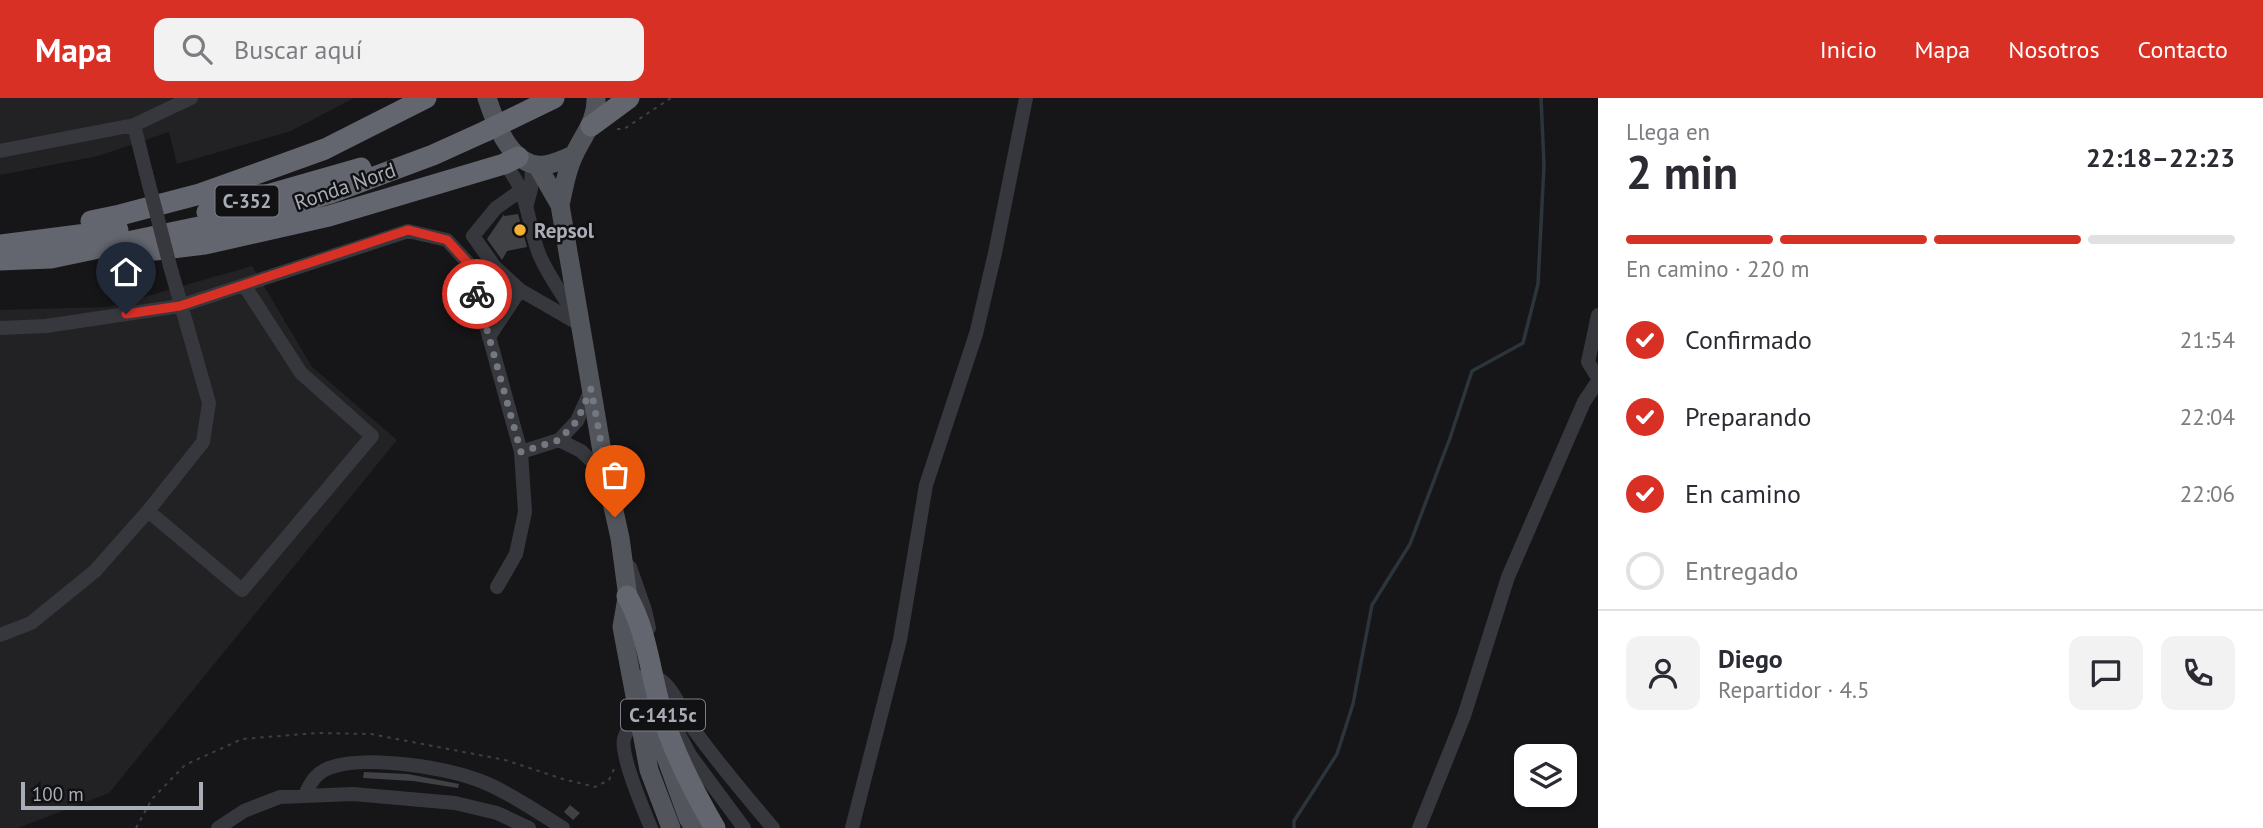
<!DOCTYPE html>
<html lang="es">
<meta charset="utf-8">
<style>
:root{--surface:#fff;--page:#f2f2f3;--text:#2b2b33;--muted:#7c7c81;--line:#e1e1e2;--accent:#d93025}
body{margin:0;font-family:"PT Sans",sans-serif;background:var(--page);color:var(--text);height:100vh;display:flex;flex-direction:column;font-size:26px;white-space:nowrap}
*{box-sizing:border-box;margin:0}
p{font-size:23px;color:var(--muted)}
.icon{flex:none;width:38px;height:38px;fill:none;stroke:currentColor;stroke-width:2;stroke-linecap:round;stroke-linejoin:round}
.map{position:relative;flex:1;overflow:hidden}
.drawer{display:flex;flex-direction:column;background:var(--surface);width:665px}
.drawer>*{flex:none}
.tools{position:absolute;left:1514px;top:646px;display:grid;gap:14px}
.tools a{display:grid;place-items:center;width:63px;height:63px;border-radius:14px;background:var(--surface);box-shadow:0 2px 5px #0004;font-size:35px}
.scale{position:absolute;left:21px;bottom:18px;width:182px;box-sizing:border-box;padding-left:7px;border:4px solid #a8adb8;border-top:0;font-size:19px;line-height:24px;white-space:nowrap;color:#a8adb8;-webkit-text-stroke:5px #111113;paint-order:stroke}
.pin{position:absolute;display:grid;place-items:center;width:60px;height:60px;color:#fff;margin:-72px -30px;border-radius:50% 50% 50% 0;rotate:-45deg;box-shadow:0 0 7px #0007}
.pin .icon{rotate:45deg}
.courier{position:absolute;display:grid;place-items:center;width:70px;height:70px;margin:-35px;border:5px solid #d93025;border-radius:50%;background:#fff;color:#222;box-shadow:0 2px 9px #0007}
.head em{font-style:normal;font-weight:600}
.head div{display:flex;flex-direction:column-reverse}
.head{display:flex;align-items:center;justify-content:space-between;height:119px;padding:0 28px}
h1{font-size:46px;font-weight:600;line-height:52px}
.bar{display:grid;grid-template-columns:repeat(4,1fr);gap:10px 7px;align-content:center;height:84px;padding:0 28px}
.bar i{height:9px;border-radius:5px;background:var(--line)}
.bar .active{background:var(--accent)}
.bar p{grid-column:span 4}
.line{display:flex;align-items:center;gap:18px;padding:0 28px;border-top:2px solid var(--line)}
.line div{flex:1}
.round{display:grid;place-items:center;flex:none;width:74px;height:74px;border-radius:14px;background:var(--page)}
ol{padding:0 28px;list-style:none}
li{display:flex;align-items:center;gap:21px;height:77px}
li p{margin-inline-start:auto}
li .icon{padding:7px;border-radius:50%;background:var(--accent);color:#fff;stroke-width:4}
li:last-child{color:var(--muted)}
li i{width:38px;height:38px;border:4px solid var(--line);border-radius:50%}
header{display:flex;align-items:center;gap:42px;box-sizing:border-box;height:98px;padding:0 35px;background:var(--accent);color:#fff}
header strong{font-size:33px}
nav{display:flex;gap:38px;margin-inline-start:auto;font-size:24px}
.search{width:490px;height:63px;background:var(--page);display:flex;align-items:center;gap:18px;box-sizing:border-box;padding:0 24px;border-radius:14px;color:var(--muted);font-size:26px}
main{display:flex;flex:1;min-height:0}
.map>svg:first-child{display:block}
.built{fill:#222225}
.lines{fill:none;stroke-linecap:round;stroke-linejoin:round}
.stream{stroke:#2c353c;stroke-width:3.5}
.building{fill:#404145}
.path{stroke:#3d3f44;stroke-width:2;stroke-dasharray:3.5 5;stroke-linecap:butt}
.minor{stroke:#37383d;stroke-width:14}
.major{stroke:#53555c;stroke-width:19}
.highway{stroke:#63666e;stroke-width:21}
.minor-bridge{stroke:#37383d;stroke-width:14}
.highway-bridge{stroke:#63666e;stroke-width:21}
.done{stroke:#757880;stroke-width:7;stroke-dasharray:0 12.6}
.route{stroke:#d93025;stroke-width:9}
.poi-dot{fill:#f2b134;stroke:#111113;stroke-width:2.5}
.labels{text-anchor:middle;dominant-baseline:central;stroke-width:5;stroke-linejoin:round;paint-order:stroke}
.shield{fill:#111113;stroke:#7b7e86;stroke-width:2}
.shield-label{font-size:19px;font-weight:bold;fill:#a8adb8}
.street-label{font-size:21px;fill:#a8adb8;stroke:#111113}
.poi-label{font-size:21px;font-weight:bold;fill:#a8adb8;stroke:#111113;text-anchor:start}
</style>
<header>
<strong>Mapa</strong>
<div class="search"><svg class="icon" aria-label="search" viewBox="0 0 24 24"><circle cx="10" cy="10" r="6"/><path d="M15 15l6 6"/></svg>Buscar aquí</div>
<nav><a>Inicio</a><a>Mapa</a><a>Nosotros</a><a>Contacto</a></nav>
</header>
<main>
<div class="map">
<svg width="1598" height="730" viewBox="0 0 1598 730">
<rect width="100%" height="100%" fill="#161618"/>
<path class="built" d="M0,0h354l-63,33 -114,33 -8,-32 -71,24 -98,19z
M252,168l60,101 85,73 -288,353 -91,35h-18v-518l109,-3z"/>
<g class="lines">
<path class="stream" d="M1294,730v-7l43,-67 16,-50 19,-99 38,-61 40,-106 22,-67 51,-28 15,-59 6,-119 -3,-67"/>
</g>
<path class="building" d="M504,116v2l14,-2 9,33 -20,4 -5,9 -15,-21z
M364,674l44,2 51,10 -1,4 -45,-7 -50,-3z
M570,707l10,8 -7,7 -9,-8z"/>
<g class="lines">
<path class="path" d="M617,31h7l47,-31
M136,730l16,-29 33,-34 57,-26 75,-6 54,1 134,26 58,19 32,8 14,-7 5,-11"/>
<path class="minor" d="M134,27l12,48
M0,53l134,-26 57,-27
M504,66c25,26 23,59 35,90 9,22 25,42 36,62
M520,93l-24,17 -23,28 22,31 25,23 59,34
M527,106l4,-15 1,-26
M1598,217l-10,47 10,16
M0,230l46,-2 134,-20 228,-75 39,9 22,24 52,188 4,60 -9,42 -19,33
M489,239l31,-47
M559,342l22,11 25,24
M521,354l38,-12 18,-19 14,-31
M148,413l94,79 130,-154 -71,-63 -57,-88
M630,469l15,43 4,18
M0,537l31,-12 64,-52 53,-60 55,-69 6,-39 -39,-137
M659,581c17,11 21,32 33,48 25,35 53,68 81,101
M639,618c-6,7 -13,14 -15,23 -4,16 20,72 27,89
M674,627l16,30 54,73
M305,697c5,-12 11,-22 24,-27 38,-14 123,0 159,16 27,12 51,29 75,44
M218,730l26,-17 36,-14 73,-3 102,9 42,10 32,15
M852,730l48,-188 26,-155 50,-151 19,-81 31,-155
M1419,730l45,-112 44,-139 76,-175 14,-21"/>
<path class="major" d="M487,0c8,24 21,63 50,67 12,2 26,-6 37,-10
M596,0c1,23 -13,37 -22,57 -8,16 -10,33 -14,50l46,270 14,63 10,74
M537,67l23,40
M627,500l-5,29 27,143 22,58
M644,581l7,37 37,102 6,10"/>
<path class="highway" d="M591,28l38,-28
M207,114l154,-44
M91,123l29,-6 80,-21 125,-45 101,-51
M0,147l118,-15
M155,152l50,-6 124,-28 175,-52 14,-7
M0,162l51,-2 205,-43 75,-22 102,-38 53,-24
M627,498c20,35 23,76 34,114 11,40 33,82 54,118"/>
<path class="minor-bridge" d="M146,75l24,93"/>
<path class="highway-bridge" d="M486,33l68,-33"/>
</g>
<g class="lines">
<path class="done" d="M477,196l44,158 38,-12 18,-19 14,-32 24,128"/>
<path class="route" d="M126,216l54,-8 228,-76 39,10 22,24 8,30"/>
</g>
<circle class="poi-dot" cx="520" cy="132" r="7"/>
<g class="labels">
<g class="shield">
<rect x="215.5" y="87.5" width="63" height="31" rx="5"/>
<rect x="621" y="601.5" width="84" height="31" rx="5"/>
</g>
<g class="shield-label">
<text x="247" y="103">C-352</text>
<text x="663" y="617">C-1415c</text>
</g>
<g class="street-label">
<text transform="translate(345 88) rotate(-19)">Ronda Nord</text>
</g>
<g class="poi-label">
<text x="534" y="132">Repsol</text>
</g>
</g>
</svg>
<div class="tools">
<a><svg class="icon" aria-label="layers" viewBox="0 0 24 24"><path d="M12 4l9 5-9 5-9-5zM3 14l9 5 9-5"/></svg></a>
</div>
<div class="scale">100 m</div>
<div class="pin" style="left:615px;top:419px;background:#ea580c"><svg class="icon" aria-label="bag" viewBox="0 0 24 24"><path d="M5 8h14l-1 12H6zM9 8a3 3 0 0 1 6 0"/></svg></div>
<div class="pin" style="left:126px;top:216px;background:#1f2937"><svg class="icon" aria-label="home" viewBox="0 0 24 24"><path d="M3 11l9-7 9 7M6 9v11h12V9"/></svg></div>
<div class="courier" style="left:477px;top:196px"><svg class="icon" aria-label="bike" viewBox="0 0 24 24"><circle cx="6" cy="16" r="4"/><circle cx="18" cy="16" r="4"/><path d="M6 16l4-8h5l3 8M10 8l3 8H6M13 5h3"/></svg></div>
</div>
<section class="drawer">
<div class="head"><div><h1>2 min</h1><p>Llega en</p></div><em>22:18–22:23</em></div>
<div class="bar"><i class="active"></i><i class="active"></i><i class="active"></i><i></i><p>En camino · 220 m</p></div>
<ol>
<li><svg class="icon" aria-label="check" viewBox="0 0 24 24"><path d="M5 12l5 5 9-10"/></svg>Confirmado<p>21:54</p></li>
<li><svg class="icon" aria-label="check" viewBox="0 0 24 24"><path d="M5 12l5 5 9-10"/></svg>Preparando<p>22:04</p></li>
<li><svg class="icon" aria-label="check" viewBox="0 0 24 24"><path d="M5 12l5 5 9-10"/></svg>En camino<p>22:06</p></li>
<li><i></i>Entregado</li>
</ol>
<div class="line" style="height:126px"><a class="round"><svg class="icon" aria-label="person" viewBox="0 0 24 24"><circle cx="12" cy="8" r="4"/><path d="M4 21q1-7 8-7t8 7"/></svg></a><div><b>Diego</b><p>Repartidor · 4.5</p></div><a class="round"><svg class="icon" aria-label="chat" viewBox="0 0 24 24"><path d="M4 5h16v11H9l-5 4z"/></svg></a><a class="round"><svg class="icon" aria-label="phone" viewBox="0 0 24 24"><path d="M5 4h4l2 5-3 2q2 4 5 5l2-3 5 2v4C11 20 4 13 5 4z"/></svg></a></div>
</section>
</main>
